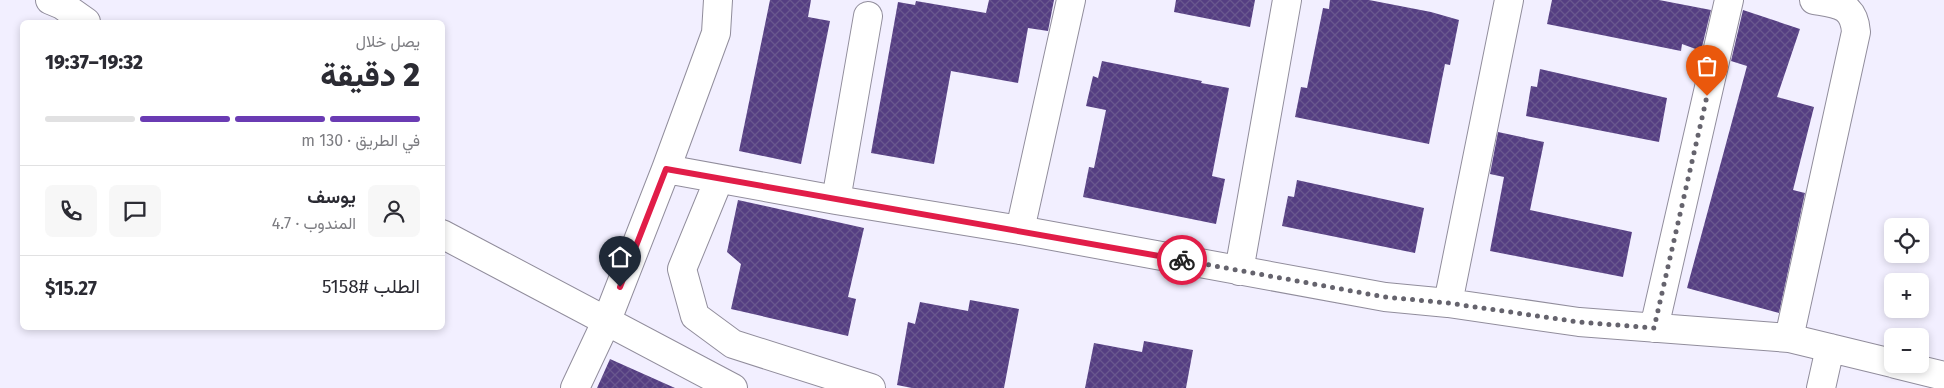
<!DOCTYPE html>
<html lang="ar">
<meta charset="utf-8">
<style>
:root{--surface:#fff;--page:#f7f7f7;--text:#2b2b33;--muted:#7c7c81;--line:#e1e1e2;--accent:#6a3bb3}
body{margin:0;font-family:"Fira Sans",Vazirmatn,sans-serif;background:var(--page);color:var(--text);direction:rtl;height:100vh;display:flex;flex-direction:column;font-size:19px;white-space:nowrap}
*{box-sizing:border-box;margin:0}
p{font-size:16px;color:var(--muted)}
.icon{flex:none;width:28px;height:28px;fill:none;stroke:currentColor;stroke-width:2;stroke-linecap:round;stroke-linejoin:round}
.map{position:relative;flex:1;overflow:hidden;direction:ltr}
.side{position:absolute;left:20px;top:20px;width:425px;height:310px;display:flex;flex-direction:column;background:var(--surface);border-radius:8px;box-shadow:0 2px 8px #0003;direction:rtl}
.side>*{flex:none}
.buttons{position:absolute;left:1884px;top:218px;display:grid;gap:10px}
.buttons a{display:grid;place-items:center;width:45px;height:45px;border-radius:8px;background:var(--surface);box-shadow:0 2px 8px #0003;font-size:25px}
.pin{position:absolute;display:grid;place-items:center;width:42px;height:42px;color:#fff;margin:-51px -21px;border-radius:50% 50% 50% 0;rotate:-45deg;box-shadow:0 0 5px #0007}
.pin .icon{rotate:45deg}
.courier{position:absolute;display:grid;place-items:center;width:50px;height:50px;margin:-25px;border:4px solid #e11d48;border-radius:50%;background:#fff;color:#222;box-shadow:0 1px 6px #0007}
.headline em{font-style:normal;font-weight:800}
.headline div{display:flex;flex-direction:column-reverse}
.headline{display:flex;align-items:center;justify-content:space-between;height:85px;padding:0 25px}
h1{font-size:32px;font-weight:800;line-height:38px}
.bar{display:grid;grid-template-columns:repeat(4,1fr);gap:8px 5px;align-content:center;height:60px;padding:0 25px}
.bar i{height:6px;border-radius:4px;background:var(--line)}
.bar .selected{background:var(--accent)}
.bar p{grid-column:span 4}
.line{display:flex;align-items:center;gap:12px;padding:0 25px;border-top:1px solid var(--line)}
.line div{flex:1}
.round{display:grid;place-items:center;flex:none;width:52px;height:52px;border-radius:8px;background:var(--page)}
.map>svg:first-child{display:block}
.building{fill:url(#building-cross-hatch)}
.lines{fill:none;stroke-linecap:round;stroke-linejoin:round}
.minor-casing{stroke:#918d9c;stroke-width:30}
.minor{stroke:#fff;stroke-width:28}
.done{stroke:#65636d;stroke-width:5;stroke-dasharray:0 9}
.route{stroke:#e11d48;stroke-width:6}
</style>
<div class="map">
<svg width="1944" height="388" viewBox="0 0 1944 388">
<defs>
<pattern id="building-cross-hatch" width="8" height="8" patternUnits="userSpaceOnUse" patternTransform="scale(1.25)"><rect width="8" height="8" fill="#553e82"/><path d="M0 0l8 8M0 8l8-8" fill="none" stroke="#69578e"/></pattern>
</defs>
<rect width="100%" height="100%" fill="#f2efff"/>
<path class="building" d="M770,0h41l-3,17 22,4 -29,143 -62,-13z
M989,0h65l-6,31 -20,-3 -10,55 -67,-12 -17,93 -63,-11 27,-151 17,3 1,-4 70,12z
M1176,0h79l-5,27 -76,-15z
M1330,0h39l62,12 28,8 -9,45 -5,-1 -16,80 -134,-27 6,-30 6,1 16,-80 6,1z
M1552,0h107l52,10 -10,41 -19,-7 -1,7 -134,-27z
M1743,10l57,19 -23,68 37,10 -21,83 12,3 -26,120 -92,-25 60,-222 -16,-5z
M1102,61l100,20 -1,2 28,5 -17,88 13,3 -9,45 -133,-27 6,-30 5,1 12,-58 -20,-4 7,-30 5,2z
M1540,69l127,29 -8,44 -133,-26 5,-30 6,1z
M1498,132l46,10 -14,68 102,22 -9,45 -133,-26 14,-74 -14,-3z
M1297,180l127,28 -9,45 -133,-27 6,-30 6,1z
M738,200l126,28 -16,69 8,2 -8,37 -117,-27 10,-45 -14,-12z
M970,300l49,9 -15,79h-92l-15,-3 11,-63 7,2 5,-22 48,9z
M1144,341l49,9 -7,38h-101l9,-45 48,9z
M610,359l65,29h-78z"/>
<g class="lines">
<defs>
<path id="minor" d="M50,0l12,5 24,17
M666,169l170,31 184,30 365,67 63,6 131,19 210,16 103,25
M719,179l-37,90 13,47 38,28 138,44
M836,200l32,-184
M1020,230l51,-230
M442,234l291,154
M1239,271l48,-271
M1448,303l61,-303
M1654,328l75,-328
M1789,338l67,-306c-2,-28 -19,-28 -42,-32
M1895,364l49,12
M575,388l32,-68 59,-151 50,-136 2,-33
M1821,388l9,-40"/>
</defs>
<use href="#minor" class="minor-casing"/>
<use href="#minor" class="minor"/>
</g>
<g class="lines">
<path class="done" d="M1182,260l203,37 63,6 131,19 75,6 53,-232"/>
<path class="route" d="M620,287l46,-118 516,91"/>
</g>
</svg>
<div class="buttons">
<a><svg class="icon" aria-label="locate" viewBox="0 0 24 24"><circle cx="12" cy="12" r="6"/><path d="M12 2v4M12 18v4M2 12h4M18 12h4"/></svg></a>
<a>+</a>
<a>−</a>
</div>
<div class="pin" style="left:1707px;top:96px;background:#ea580c"><svg class="icon" aria-label="bag" viewBox="0 0 24 24"><path d="M5 8h14l-1 12H6zM9 8a3 3 0 0 1 6 0"/></svg></div>
<div class="pin" style="left:620px;top:287px;background:#1f2937"><svg class="icon" aria-label="home" viewBox="0 0 24 24"><path d="M3 11l9-7 9 7M6 9v11h12V9"/></svg></div>
<div class="courier" style="left:1182px;top:260px"><svg class="icon" aria-label="bike" viewBox="0 0 24 24"><circle cx="6" cy="16" r="4"/><circle cx="18" cy="16" r="4"/><path d="M6 16l4-8h5l3 8M10 8l3 8H6M13 5h3"/></svg></div>
<section class="side">
<div class="headline"><div><h1>2 دقيقة</h1><p>يصل خلال</p></div><em>19:32–19:37</em></div>
<div class="bar"><i class="selected"></i><i class="selected"></i><i class="selected"></i><i></i><p>في الطريق · 130 m</p></div>
<div class="line" style="height:90px"><a class="round"><svg class="icon" aria-label="person" viewBox="0 0 24 24"><circle cx="12" cy="8" r="4"/><path d="M4 21q1-7 8-7t8 7"/></svg></a><div><b>يوسف</b><p>المندوب · 4.7</p></div><a class="round"><svg class="icon" aria-label="chat" viewBox="0 0 24 24"><path d="M4 5h16v11H9l-5 4z"/></svg></a><a class="round"><svg class="icon" aria-label="phone" viewBox="0 0 24 24"><path d="M5 4h4l2 5-3 2q2 4 5 5l2-3 5 2v4C11 20 4 13 5 4z"/></svg></a></div>
<div class="line" style="height:65px"><div>الطلب #5158</div><b>$15.27</b></div>
</section>
</div>
